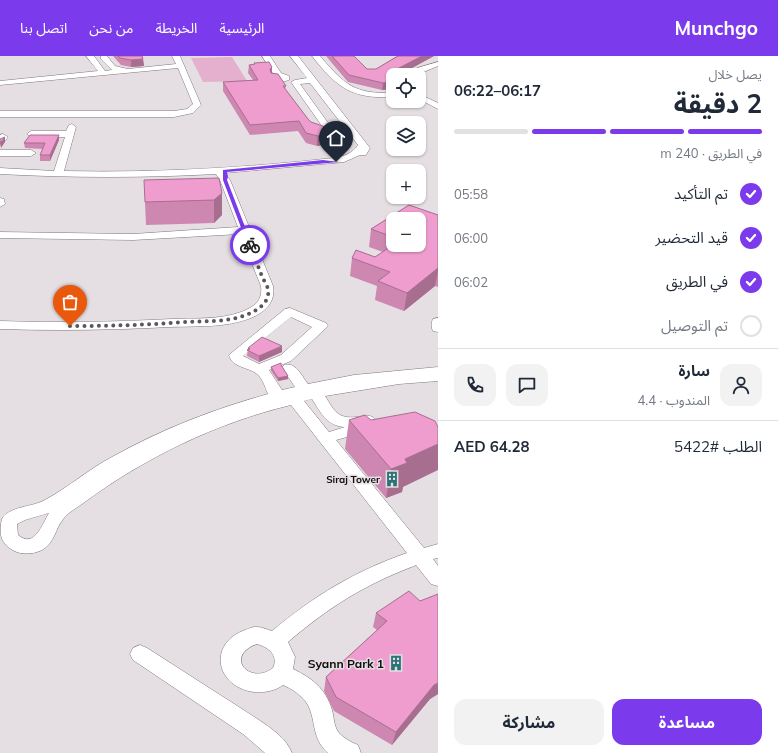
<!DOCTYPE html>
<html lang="ar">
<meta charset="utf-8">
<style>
:root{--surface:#fff;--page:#f2f2f3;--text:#1f2937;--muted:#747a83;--line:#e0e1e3;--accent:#7c3aed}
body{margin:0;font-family:Mulish,"Noto Sans Arabic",sans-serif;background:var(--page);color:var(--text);direction:rtl;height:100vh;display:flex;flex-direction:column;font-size:15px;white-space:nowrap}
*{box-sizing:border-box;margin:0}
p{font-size:13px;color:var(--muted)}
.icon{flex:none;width:22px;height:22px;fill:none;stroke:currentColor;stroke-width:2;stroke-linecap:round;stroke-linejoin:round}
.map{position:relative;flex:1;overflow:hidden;direction:ltr}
.drawer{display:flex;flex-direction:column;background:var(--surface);width:340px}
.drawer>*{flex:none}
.buttons{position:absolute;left:386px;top:12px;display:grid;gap:8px}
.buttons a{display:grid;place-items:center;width:40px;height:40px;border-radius:8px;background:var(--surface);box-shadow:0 1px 3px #0004;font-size:20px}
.pin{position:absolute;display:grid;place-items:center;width:34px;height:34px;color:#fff;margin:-41px -17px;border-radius:50% 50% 50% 0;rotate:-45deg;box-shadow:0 0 4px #0007}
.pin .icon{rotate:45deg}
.courier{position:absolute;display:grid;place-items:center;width:40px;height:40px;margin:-20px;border:3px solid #7c3aed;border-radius:50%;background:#fff;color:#222;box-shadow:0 1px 5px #0007}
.summary em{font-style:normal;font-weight:700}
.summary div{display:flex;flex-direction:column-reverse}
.summary{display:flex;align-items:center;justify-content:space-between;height:68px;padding:0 16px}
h1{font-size:26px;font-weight:700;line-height:30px}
.bar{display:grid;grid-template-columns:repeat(4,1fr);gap:6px 4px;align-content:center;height:48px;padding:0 16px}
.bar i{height:5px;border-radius:3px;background:var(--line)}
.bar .selected{background:var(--accent)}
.bar p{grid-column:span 4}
.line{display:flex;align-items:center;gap:10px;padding:0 16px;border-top:1px solid var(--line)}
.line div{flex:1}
.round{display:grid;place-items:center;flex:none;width:42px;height:42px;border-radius:12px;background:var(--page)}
ol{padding:0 16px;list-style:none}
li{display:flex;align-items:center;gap:12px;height:44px}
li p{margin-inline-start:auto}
li .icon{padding:4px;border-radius:50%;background:var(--accent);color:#fff;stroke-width:4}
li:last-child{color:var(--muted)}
li i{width:22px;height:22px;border:2px solid var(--line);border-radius:50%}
.primary-button{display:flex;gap:8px;margin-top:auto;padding:8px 16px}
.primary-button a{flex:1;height:46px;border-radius:12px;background:var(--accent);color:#fff;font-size:16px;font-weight:700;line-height:46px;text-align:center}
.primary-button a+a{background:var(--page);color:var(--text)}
header{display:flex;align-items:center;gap:24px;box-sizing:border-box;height:56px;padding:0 20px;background:var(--accent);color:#fff}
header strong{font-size:19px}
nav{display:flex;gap:22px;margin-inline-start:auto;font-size:14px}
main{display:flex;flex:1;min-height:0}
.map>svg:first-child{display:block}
.green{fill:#e5b0ce}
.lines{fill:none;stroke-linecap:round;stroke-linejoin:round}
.minor-casing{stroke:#7e787b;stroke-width:1}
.minor{fill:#fff;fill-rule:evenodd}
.wall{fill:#cd87b1;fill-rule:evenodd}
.shaded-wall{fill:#a76e90}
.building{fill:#ee9dce;stroke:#a76e90}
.route{fill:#7c3aed}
.done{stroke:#5b5759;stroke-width:4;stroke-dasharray:0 7.2}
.labels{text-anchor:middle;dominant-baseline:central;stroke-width:3;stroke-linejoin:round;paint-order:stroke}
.poi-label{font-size:10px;font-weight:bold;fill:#100e0f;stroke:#e5dfe3;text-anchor:end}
.near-poi-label{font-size:12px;font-weight:bold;fill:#100e0f;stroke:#e5dfe3;text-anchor:end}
</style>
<header>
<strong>Munchgo</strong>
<nav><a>الرئيسية</a><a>الخريطة</a><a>من نحن</a><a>اتصل بنا</a></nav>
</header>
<main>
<section class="drawer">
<div class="summary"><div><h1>2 دقيقة</h1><p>يصل خلال</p></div><em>06:17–06:22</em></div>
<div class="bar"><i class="selected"></i><i class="selected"></i><i class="selected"></i><i></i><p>في الطريق · 240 m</p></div>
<ol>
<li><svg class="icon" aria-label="check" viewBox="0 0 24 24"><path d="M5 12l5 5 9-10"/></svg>تم التأكيد<p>05:58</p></li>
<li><svg class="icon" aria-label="check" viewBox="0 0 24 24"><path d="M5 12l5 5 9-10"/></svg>قيد التحضير<p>06:00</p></li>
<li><svg class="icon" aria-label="check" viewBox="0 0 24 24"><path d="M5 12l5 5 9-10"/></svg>في الطريق<p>06:02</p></li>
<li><i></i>تم التوصيل</li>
</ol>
<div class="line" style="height:72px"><a class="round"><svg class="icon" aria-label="person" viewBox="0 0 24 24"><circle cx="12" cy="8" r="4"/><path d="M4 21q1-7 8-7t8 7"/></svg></a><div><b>سارة</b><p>المندوب · 4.4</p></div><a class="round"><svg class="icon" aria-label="chat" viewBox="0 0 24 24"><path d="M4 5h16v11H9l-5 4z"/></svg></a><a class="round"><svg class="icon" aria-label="phone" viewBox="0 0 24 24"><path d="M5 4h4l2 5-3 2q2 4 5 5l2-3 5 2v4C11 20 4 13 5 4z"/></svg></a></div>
<div class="line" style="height:52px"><div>الطلب #5422</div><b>AED 64.28</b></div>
<div class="primary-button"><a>مساعدة</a><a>مشاركة</a></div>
</section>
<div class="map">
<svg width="438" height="697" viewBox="0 0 438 697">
<rect width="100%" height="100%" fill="#e5dfe3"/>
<path class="green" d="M232,1l15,24 -44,1 -12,-24z"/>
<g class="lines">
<defs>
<path id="minor" d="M86,0h8l11,15 7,-1 -11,-11v-3h6l8,10 13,3 48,-5 -4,-8h8l21,49 -8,8 -19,4h-174v-6h174l13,-2 6,-5 -15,-36 -178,17v-4l98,-10z
M262,0h8l11,17 8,3v4l-7,2 -10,-1 -1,-2 3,-4z
M290,0h8l72,92 -4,7h-6l-16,7 -119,11 5,7 43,106c3,16 -8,26 -22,32 -25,10 -54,8 -81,9 -57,3 -113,4 -170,2v-8c57,2 114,1 172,-2 22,-1 48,1 69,-7 13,-5 22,-11 20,-26l-21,-52 -107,6 -133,-2v-6l133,2 105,-7 -18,-47 -4,-6c-72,4 -144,4 -216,0v-6l54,3 11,-34h-34l-4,-3 4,-3h35l3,-6 3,-1 4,3 -12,44c90,2 180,-3 270,-13 10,-2 18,-4 24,-13l-48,-62 -10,1 36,50 -1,2h-6l-38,-54 4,-2 12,-2z
M312,0h8c25,29 34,38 73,37v4c-41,2 -56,-9 -81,-41z
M438,6v4c-10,4 -19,9 -29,9l8,-7z
M419,38l19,9v6l-19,-10z
M3,78l5,3 -5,6 -3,1v-9z
M0,94h31l5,3 -5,3h-31z
M0,142l4,1 1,5 -5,3z
M290,252l36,15 2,3 -37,35 -22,9 13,20 13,-3 -13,-19 2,-3c12,-3 17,10 24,19l46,-9 84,-8v14l-39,3 -74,12c10,16 13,23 32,21 6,-1 11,-2 16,0l3,3 -2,3 2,3 -3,4 -37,10 88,108 14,-4v14l-5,1 5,7v20l-7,-2 -15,-19 -2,1c-50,19 -85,41 -126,76l7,15 -2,12c21,10 35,22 40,45 1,7 2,15 7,20 5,5 11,8 18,11l3,8h-33c-18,-16 -11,-35 -22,-51 -6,-8 -14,-13 -23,-17 -8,6 -19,8 -29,7 -38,-5 -47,-48 -9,-62 4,-1 9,-4 12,-3 5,0 11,3 15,4 42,-35 83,-60 135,-78l-116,-148c-75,18 -147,53 -209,99 -6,4 -13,8 -18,14 -9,10 -9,25 -22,32 -15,7 -32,4 -40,-11 -2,-5 -2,-17 1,-22 9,-11 30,-10 42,-17 24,-13 44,-31 67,-43 50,-28 102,-48 156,-63 -3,-7 -5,-15 -11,-20 -8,-7 -25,-6 -28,-19l56,-46zM291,261l21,10 -31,28 -22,9 -16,-8zM312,343c9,14 15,27 33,28l-16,5 -25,-31zM49,457c-7,11 -14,36 -31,22l-1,-11 8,-4zM257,588c11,3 22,11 16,24 -23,18 -50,-12 -16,-24z
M438,262v14l-5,-1c-2,-4 -2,-8 0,-12z
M140,589l7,3 112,72c13,9 27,18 33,33h-27l-22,-19 -110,-74 -3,-6 3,-6z"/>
</defs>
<use href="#minor" class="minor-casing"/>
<use href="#minor" class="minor"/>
</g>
<path class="wall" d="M113,0h29l1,3 1,7 -13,1 -10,-2z
M326,0h28l13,13h9l21,-13h-1h38l-33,18 -1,1h-7v9l-1,1 -1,4 -9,1 -34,-8z
M254,7l18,4v6l14,13 -1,3 23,30 3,3 29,10v10l-23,4 -11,-3 -8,-12 -48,4 -27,-44v-9l30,-2 -5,-7 1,-8h5z
M59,84l-9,21h-10v-6l3,-6 -18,-1 -1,-5z
M222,137v22l-8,8 -68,2 -1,-23z
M409,149l29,10v72l-3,-1 -31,25 -29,-11 2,-14 -27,-10 2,-18 4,-8 19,7 8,-5 -14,-5 2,-18zM393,163h26v26h-26z
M248,292l34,4 -23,10 -12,-6z
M281,309l7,11v3l-10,2 -7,-10v-4z
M365,359l38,72 -1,5 -16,6 -41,-49 4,-29z
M438,538v100l-8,5 -38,46 -58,-34 -10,-20 2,-14 51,-47 -4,-3 3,-14 44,-12z"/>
<path class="shaded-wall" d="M422,0h12l-33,18 -1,1h-4l1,-6z
M143,3l1,7 -13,1v-7z
M272,11v8l-2,-6z
M393,21v7l-1,1 -1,4 -9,1 1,-7z
M340,76v10l-23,4 1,-10z
M59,79v5l-9,21v-6z
M5,81v5l-4,6 -1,-5z
M222,137v22l-8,8v-23z
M438,212v4l-3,14 -31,25 3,-18z
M282,290v6l-23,10v-6z
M288,320v3l-10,2v-3z
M438,388v26l-35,17 -1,5 -16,6 5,-29 14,-10z
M438,627v11l-8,5 -38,46 4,-13 38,-47z"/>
<path class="building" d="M118,0h24l1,3 -12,1 -11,-2z
M332,0h22l13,13h9l22,-13h24l-25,13 4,1 -4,2 3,1 -3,2h-4v2l-2,2 1,3 -9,1 -34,-8z
M269,6l3,5 -2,2 1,4 7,1 8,12h-3l25,33 3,3 29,10 -22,4 -12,-3 -7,-12 -49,4 -27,-43 35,-2 -9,-15 6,-1 -1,-1z
M30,79h29l-9,20h-10l5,-12h-21z
M5,81l-5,6v-4z
M219,122l3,15 -8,7 -69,2 -1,-22z
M409,149l29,10v53l-31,25 -29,-12 12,-9 -38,-14 4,-8 19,7 18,-12h26v-26h-26v18l-22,-8z
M262,281l20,9 -23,10 -12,-6 3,-1 -2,-1z
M281,307v2l7,11 -10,2 -7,-11z
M415,356l20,9 3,6v17l-33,15 2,4 -16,6 -42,-49 16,-5 6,5z
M409,535l11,10 18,-7v89l-4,2 -38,47 -60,-35 -10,-20 61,-56 -11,-8z"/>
<path class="route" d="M323,104l16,2 -112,10 1,5 -1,3 25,65 -4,1 -25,-66v-10z"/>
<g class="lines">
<path class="done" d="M70,270c39,0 77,-1 116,-4 18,-1 37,0 54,-5 18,-5 38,-18 23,-38l-13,-34"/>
</g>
<defs>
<symbol id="building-bare" viewBox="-9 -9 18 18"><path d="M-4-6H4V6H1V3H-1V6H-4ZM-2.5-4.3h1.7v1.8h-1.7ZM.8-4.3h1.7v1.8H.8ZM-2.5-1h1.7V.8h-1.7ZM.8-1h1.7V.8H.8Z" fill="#2a7476" stroke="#e5dfe3" stroke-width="2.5" paint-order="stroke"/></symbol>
</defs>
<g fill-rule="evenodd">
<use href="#building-bare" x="381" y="412" width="22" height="22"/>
<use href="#building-bare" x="385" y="596" width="22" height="22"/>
</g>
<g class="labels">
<g class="poi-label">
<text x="380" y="423">Siraj Tower</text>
</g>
<g class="near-poi-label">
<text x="384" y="607">Syann Park 1</text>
</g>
</g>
</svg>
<div class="buttons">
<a><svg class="icon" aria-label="locate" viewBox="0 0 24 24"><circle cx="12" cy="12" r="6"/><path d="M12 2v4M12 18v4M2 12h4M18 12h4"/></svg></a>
<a><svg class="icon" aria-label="layers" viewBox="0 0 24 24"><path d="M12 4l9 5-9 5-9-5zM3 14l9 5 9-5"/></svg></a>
<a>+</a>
<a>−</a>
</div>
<div class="pin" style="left:70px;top:270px;background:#ea580c"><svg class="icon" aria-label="bag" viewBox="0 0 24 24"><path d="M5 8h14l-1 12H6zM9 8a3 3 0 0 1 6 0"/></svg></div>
<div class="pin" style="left:336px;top:106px;background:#1f2937"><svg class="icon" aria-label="home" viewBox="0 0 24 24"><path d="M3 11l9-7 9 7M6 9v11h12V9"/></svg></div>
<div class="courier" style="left:250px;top:189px"><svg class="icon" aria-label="bike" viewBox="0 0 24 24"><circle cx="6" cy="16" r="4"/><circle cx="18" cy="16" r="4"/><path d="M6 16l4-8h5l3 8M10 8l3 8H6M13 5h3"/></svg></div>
</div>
</main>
